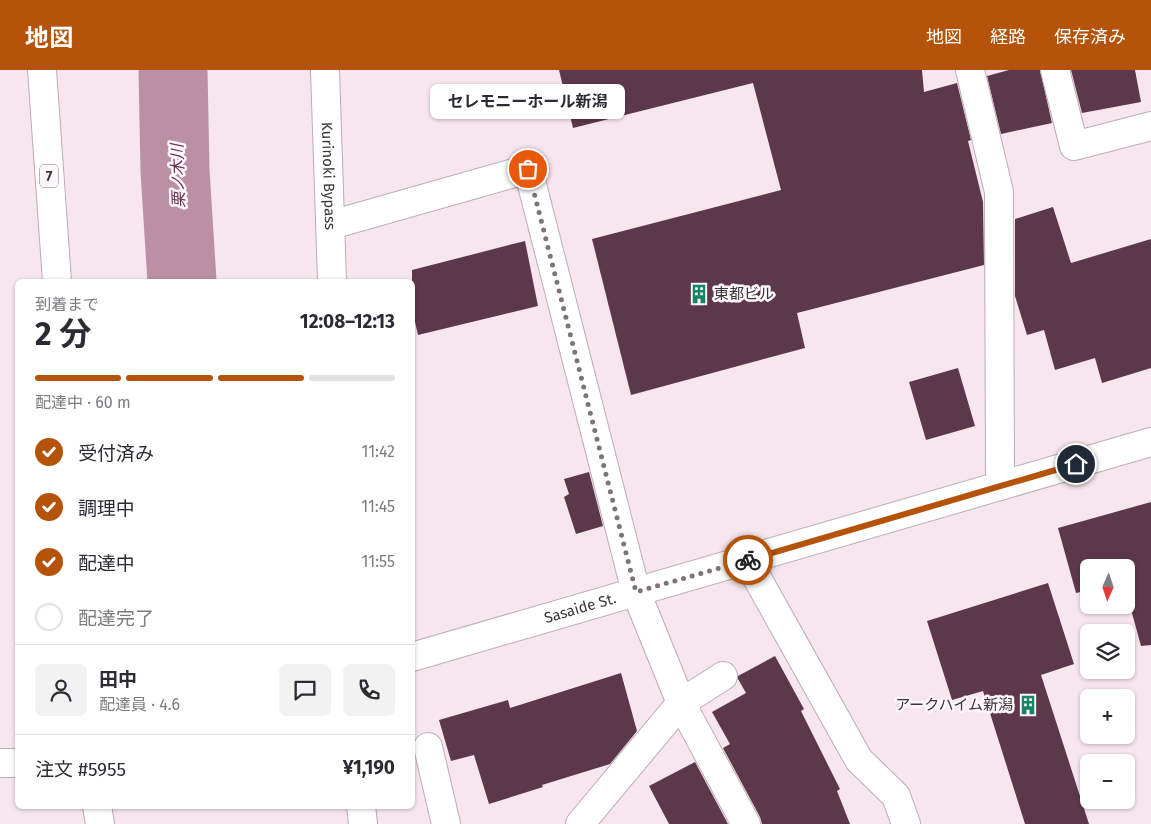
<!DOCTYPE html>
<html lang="ja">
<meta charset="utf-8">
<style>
:root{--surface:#fff;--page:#f2f2f3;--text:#2b2b33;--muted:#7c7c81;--line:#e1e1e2;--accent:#b45309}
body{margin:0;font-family:"Fira Sans","Noto Sans JP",sans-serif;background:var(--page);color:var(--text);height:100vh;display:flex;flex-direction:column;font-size:19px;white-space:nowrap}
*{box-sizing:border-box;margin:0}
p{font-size:16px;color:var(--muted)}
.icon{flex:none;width:28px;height:28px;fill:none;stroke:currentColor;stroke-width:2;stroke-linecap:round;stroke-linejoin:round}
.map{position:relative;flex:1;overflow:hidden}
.details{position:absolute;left:15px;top:209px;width:400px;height:530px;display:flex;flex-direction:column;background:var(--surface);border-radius:8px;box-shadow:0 1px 4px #0004}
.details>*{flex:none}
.needle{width:32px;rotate:183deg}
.buttons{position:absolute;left:1080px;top:489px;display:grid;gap:10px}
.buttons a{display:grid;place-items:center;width:55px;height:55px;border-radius:8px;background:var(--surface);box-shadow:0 1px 4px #0004;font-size:25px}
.pin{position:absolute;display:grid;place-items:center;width:42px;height:42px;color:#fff;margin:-21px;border:2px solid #fff;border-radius:50%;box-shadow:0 1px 5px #0007}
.courier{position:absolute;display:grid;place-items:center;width:50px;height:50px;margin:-25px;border:4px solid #b45309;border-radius:50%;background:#fff;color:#222;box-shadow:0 1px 6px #0007}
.bubble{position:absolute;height:35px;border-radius:8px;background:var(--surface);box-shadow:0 1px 4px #0004;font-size:16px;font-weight:700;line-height:35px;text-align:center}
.summary em{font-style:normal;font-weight:700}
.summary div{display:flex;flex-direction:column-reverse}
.summary{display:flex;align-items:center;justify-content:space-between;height:85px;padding:0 20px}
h1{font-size:32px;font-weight:700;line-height:38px}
.bar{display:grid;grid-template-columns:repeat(4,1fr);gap:8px 5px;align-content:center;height:60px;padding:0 20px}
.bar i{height:6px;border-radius:4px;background:var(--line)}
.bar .selected{background:var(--accent)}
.bar p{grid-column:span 4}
.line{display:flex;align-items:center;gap:12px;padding:0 20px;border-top:1px solid var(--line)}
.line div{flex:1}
.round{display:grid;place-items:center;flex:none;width:52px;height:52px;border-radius:8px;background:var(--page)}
ol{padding:0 20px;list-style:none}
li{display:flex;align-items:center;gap:15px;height:55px}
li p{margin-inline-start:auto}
li .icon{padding:5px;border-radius:50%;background:var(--accent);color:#fff;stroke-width:4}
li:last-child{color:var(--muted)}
li i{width:28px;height:28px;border:2px solid var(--line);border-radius:50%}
header{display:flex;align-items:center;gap:30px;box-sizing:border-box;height:70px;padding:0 25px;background:var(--accent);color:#fff}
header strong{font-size:24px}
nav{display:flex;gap:28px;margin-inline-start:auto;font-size:18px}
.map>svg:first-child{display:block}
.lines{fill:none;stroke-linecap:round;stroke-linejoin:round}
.river{stroke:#bb90a5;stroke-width:69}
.building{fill:#5d384c}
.minor-casing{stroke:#bdacb4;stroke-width:30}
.tertiary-casing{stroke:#bdacb4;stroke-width:30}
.primary-casing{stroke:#bdacb4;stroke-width:30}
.trunk-casing{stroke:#bdacb4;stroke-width:30}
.minor{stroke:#fff;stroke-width:28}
.tertiary{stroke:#fff;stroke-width:28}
.primary{stroke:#fff;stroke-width:28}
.trunk{stroke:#fff;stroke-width:28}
.done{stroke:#7d7378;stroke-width:5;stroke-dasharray:0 9}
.route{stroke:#b45309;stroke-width:6}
.labels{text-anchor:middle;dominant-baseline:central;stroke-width:5;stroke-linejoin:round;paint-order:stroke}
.shield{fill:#fdf6fa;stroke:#756f72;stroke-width:1}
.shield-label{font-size:14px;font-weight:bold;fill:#3b3538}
.street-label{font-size:15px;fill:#3b3538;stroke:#fdf6fa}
.poi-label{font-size:15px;fill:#3b3538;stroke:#fdf6fa;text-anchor:start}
.water-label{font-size:16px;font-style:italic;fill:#652e4d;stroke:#fdf6fa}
</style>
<header>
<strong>地図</strong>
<nav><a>地図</a><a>経路</a><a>保存済み</a></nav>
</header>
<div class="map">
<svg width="1151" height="754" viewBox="0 0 1151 754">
<rect width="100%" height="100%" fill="#f7e6ee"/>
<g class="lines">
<path class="river" d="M173,0l2,101 7,110"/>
</g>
<path class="building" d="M559,0h363l2,22 33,-9 14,57 -3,1 15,61 1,63 -187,48 8,35 -174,47 -39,-156 189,-49 -28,-107 -180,45z
M1009,0h31l12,53 -51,11 -14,-58z
M1071,0h64l6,32 -59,11z
M1053,137l18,56 80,-24v129l-49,15 -7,-25 -40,12 -11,-40 -17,5 -12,-39v-77z
M525,171l13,65 -120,29 -6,-26v-39z
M958,298l17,58 -49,14 -17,-58z
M589,402l14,54 -27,8 -12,-37 5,-3 -5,-15z
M1151,432v143l-10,1 -15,-55v-23h-37v22l-13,3 -18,-65z
M1048,513l26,81 -33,11 48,149h-64l-42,-133 -31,9 -25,-79z
M775,586l29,53 -3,2 39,78 -3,2 13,33h-88l-2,-7 -37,-69 7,-4 -18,-32 34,-19 -8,-14v-3z
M621,603l16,58 -27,33 -68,21 1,2 -54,17 -15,-49 -23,6 -12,-41 69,-20 2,8z
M695,692l33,62h-59l-20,-38z"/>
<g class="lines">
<defs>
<path id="minor" d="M970,0l29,122 1,294
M1055,0l19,76 77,-20
M331,155l197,-56 108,423 45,111 -101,121
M747,490l112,200 37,36 10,28
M723,606l-42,27 65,121
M428,677l18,77"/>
<path id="tertiary" d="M0,693h18"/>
<g id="primary">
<path id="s1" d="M412,587l739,-215"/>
</g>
<g id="trunk">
<path d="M42,0l15,211"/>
<path id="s2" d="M325,0l7,211"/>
<path d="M97,736l3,18"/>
<path d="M361,736l2,18"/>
</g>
</defs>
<use href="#minor" class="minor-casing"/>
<use href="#tertiary" class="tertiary-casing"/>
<use href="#primary" class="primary-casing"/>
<use href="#trunk" class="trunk-casing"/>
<use href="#minor" class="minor"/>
<use href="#tertiary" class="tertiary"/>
<use href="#primary" class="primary"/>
<use href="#trunk" class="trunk"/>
</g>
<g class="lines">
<path class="done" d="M528,99l108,423 112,-32"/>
<path class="route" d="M748,490l328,-96"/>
</g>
<defs>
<symbol id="building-bare" viewBox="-9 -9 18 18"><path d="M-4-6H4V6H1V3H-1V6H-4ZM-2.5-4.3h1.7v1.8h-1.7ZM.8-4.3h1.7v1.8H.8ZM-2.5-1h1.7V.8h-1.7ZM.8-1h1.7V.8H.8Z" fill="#148665" stroke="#fdf6fa" stroke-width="2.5" paint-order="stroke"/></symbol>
</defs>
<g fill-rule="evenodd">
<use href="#building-bare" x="685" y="210" width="28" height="28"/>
<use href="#building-bare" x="1014" y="621" width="28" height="28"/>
</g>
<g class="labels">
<rect class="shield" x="40" y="94.5" width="18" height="23" rx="4"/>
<g class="shield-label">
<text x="49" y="106">7</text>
</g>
<g class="street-label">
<text stroke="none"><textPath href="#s2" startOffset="106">Kurinoki Bypass</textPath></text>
<text stroke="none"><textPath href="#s1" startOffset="175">Sasaide St.</textPath></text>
</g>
<g class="poi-label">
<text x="714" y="224">東都ビル</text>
<text x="1013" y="635" text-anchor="end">アークハイム新潟</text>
</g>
<g class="water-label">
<text transform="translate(178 106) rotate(-92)">栗ノ木川</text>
</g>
</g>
</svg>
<div class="buttons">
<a><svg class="needle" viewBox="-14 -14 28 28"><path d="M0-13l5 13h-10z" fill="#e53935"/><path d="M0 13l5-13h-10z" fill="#7c7c81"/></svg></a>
<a><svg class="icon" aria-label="layers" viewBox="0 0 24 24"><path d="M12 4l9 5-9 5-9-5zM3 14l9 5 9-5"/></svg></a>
<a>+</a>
<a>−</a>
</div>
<div class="pin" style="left:528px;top:99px;background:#ea580c"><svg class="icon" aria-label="bag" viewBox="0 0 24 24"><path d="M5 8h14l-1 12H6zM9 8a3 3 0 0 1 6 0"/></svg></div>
<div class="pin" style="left:1076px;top:394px;background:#1f2937"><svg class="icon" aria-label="home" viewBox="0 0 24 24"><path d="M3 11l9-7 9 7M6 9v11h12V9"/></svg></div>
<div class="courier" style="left:748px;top:490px"><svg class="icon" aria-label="bike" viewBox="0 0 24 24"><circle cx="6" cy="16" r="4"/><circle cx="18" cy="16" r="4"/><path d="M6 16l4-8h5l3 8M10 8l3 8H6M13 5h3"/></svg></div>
<div class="bubble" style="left:430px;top:14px;width:195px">セレモニーホール新潟</div>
<section class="details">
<div class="summary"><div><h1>2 分</h1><p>到着まで</p></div><em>12:08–12:13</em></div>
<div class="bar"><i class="selected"></i><i class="selected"></i><i class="selected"></i><i></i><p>配達中 · 60 m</p></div>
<ol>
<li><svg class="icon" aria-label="check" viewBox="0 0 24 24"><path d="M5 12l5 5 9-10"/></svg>受付済み<p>11:42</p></li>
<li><svg class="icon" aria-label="check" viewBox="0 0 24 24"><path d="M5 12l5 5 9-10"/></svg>調理中<p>11:45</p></li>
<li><svg class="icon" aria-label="check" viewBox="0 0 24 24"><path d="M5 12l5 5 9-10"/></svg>配達中<p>11:55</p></li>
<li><i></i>配達完了</li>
</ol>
<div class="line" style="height:90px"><a class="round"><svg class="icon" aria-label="person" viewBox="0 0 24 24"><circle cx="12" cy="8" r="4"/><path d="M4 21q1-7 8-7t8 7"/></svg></a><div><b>田中</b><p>配達員 · 4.6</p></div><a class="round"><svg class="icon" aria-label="chat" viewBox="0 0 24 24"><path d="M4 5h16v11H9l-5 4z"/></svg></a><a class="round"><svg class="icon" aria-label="phone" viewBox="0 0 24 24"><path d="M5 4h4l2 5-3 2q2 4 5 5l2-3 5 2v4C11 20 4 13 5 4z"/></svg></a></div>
<div class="line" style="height:65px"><div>注文 #5955</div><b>¥1,190</b></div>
</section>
</div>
